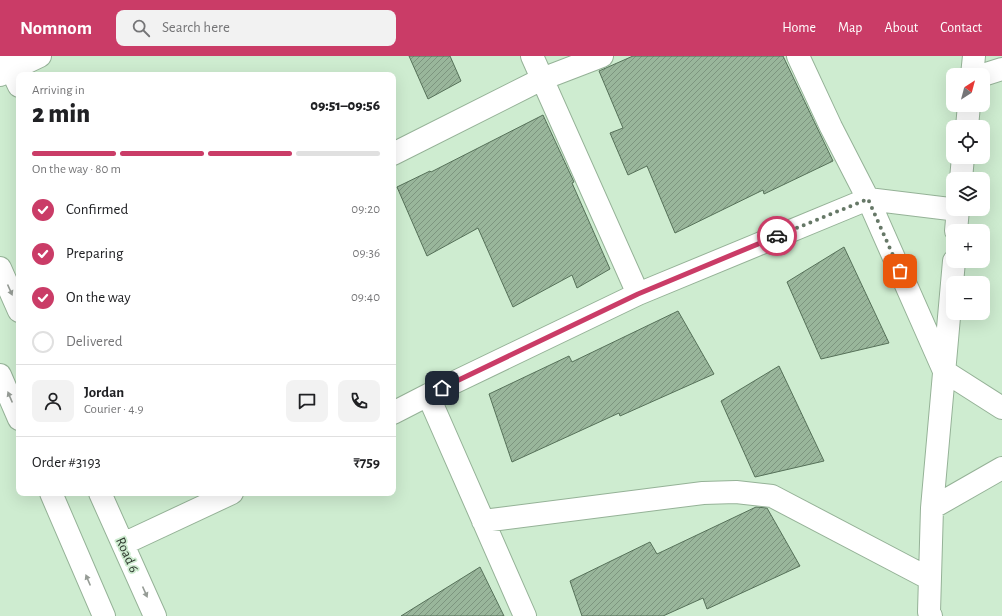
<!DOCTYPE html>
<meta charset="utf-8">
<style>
:root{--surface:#fff;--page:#f2f2f2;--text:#202124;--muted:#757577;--line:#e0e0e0;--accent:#ca3c67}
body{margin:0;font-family:"Alegreya Sans",sans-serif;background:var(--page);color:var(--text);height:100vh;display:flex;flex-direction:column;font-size:15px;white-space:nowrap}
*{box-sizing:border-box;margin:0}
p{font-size:13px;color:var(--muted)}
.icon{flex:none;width:22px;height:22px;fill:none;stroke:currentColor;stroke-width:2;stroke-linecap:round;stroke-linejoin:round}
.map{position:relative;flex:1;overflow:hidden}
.side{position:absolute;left:16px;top:16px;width:380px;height:424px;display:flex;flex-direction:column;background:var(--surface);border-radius:8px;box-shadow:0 4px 16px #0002}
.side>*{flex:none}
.needle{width:26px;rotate:36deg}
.controls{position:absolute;left:946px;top:12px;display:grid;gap:8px}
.controls a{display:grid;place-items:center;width:44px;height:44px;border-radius:8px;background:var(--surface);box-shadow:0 4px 16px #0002;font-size:20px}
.pin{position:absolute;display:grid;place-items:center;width:34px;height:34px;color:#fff;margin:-17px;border-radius:8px;box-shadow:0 2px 6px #0006}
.courier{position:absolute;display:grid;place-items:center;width:40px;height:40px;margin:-20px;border:3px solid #ca3c67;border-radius:50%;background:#fff;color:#222;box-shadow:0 1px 5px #0007}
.summary em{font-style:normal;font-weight:800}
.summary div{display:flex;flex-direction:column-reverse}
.summary{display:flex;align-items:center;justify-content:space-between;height:68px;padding:0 16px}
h1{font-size:26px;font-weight:800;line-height:30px}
.bar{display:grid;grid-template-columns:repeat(4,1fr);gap:6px 4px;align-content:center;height:48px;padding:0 16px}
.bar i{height:5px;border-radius:3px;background:var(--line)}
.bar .selected{background:var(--accent)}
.bar p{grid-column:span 4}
.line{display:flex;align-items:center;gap:10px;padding:0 16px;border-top:1px solid var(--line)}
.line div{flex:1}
.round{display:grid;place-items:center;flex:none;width:42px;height:42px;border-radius:8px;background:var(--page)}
ol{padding:0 16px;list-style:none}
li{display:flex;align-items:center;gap:12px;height:44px}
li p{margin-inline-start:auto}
li .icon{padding:4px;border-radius:50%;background:var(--accent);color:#fff;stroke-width:4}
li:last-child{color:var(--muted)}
li i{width:22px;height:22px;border:2px solid var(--line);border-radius:50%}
header{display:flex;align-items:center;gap:24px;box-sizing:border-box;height:56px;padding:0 20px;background:var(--accent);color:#fff}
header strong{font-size:19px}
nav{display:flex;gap:22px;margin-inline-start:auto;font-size:14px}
.search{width:280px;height:36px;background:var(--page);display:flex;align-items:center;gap:10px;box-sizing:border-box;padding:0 14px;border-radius:8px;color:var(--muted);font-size:15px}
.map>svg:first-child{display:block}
.building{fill:url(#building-hatch);stroke:#567159}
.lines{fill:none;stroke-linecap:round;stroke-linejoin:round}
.minor-casing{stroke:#95b297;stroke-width:24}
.minor{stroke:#fff;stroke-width:22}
.oneway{fill:#969c96}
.done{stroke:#667867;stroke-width:4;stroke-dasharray:0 7.2}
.route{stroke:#ca3c67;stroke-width:5}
.labels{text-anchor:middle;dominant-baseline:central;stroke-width:3.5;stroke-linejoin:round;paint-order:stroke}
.street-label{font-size:14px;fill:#2e392e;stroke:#ceecd0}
</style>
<header>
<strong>Nomnom</strong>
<div class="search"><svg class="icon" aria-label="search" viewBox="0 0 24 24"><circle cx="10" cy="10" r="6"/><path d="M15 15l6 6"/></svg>Search here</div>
<nav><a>Home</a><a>Map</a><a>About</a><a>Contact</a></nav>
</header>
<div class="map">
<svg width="1002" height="560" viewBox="0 0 1002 560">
<defs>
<pattern id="building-hatch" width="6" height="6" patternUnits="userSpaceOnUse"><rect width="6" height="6" fill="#99b69b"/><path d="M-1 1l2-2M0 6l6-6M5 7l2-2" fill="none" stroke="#7d957f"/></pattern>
</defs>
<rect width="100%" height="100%" fill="#ceecd0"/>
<path class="building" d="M409,0h41l11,25 -33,18z
M633,0h150l50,105 -69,33 -1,-4 -88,43 -28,-67 -19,9 -18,-42 13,-5 -24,-57z
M543,59l31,67 -2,1 38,86 -33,19 -5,-13 -59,32 -35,-79 -51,28 -30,-69 33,-16 1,1z
M844,191l45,96 -68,16 -34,-77z
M678,255l36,63 -94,42 -1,-3 -107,49 -23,-68 80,-38 3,6z
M779,310l45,95 -69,16 -34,-76z
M756,451l11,1 33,58 -93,43 -4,-11 -40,18h-81l-12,-35 80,-39 7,12z
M480,511l24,49h-103z"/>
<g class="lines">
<defs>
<path id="minor" d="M5,0l14,30
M532,0l106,238
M798,0l33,71 37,72 76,172 58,37
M0,19l40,-19
M972,19l2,-19
M983,19l19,-6
M967,71l2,-22
M393,98l149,-75 60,-23
M961,123l2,-22
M956,175l2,-22
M0,212l19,43
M0,319l19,44
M428,339l97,221
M393,357l35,-18 210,-101 230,-95 90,11
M51,437l53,123
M100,437l55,123
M932,452l70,-40
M483,465l220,-28 33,-1 36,4 158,83
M123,488l109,-51
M931,560l-2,-4 3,-104 22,-247"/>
</defs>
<use href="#minor" class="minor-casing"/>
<use href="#minor" class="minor"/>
</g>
<defs><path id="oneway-solid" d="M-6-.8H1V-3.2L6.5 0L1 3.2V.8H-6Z"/></defs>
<g class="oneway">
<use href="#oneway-solid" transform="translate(10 234) rotate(66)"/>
<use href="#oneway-solid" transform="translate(10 341) rotate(-113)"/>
<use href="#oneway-solid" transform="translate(88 524) rotate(-113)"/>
<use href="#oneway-solid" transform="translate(145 536) rotate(66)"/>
</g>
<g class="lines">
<path class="done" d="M777,180l91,-37 32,72"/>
<path class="route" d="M442,332l196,-94 139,-58"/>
</g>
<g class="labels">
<g class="street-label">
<text transform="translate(127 499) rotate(66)">Road 6</text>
</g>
</g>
</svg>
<div class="controls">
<a><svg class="needle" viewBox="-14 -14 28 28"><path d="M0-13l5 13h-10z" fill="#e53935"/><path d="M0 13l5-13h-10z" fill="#757577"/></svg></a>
<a><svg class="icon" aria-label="locate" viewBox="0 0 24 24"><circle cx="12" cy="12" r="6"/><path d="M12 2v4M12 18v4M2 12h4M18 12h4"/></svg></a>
<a><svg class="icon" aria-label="layers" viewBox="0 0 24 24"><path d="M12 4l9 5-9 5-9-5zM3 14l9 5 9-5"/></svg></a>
<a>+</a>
<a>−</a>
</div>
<div class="pin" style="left:900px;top:215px;background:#ea580c"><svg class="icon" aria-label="bag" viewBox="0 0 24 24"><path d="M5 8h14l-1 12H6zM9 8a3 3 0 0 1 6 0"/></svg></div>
<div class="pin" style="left:442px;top:332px;background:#1f2937"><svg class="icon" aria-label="home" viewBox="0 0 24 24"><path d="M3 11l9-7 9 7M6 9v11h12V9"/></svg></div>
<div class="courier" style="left:777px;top:180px"><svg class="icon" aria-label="car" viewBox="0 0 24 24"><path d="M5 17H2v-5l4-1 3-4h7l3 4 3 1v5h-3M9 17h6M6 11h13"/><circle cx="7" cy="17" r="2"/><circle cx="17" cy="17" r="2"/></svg></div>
<section class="side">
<div class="summary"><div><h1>2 min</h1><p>Arriving in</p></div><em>09:51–09:56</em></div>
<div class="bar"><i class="selected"></i><i class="selected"></i><i class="selected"></i><i></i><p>On the way · 80 m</p></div>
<ol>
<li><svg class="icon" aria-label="check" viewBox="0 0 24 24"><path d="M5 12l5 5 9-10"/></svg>Confirmed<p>09:20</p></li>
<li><svg class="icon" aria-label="check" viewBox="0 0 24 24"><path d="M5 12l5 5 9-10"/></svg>Preparing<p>09:36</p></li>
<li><svg class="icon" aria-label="check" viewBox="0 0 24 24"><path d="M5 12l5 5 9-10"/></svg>On the way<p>09:40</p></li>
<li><i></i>Delivered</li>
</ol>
<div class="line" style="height:72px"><a class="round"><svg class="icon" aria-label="person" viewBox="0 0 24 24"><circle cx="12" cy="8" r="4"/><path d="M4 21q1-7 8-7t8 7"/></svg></a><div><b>Jordan</b><p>Courier · 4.9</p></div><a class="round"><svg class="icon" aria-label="chat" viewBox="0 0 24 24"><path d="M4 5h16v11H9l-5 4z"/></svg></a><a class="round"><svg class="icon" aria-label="phone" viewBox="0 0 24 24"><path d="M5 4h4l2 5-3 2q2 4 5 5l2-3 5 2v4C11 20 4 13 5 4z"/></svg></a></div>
<div class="line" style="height:52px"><div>Order #3193</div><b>₹759</b></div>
</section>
</div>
